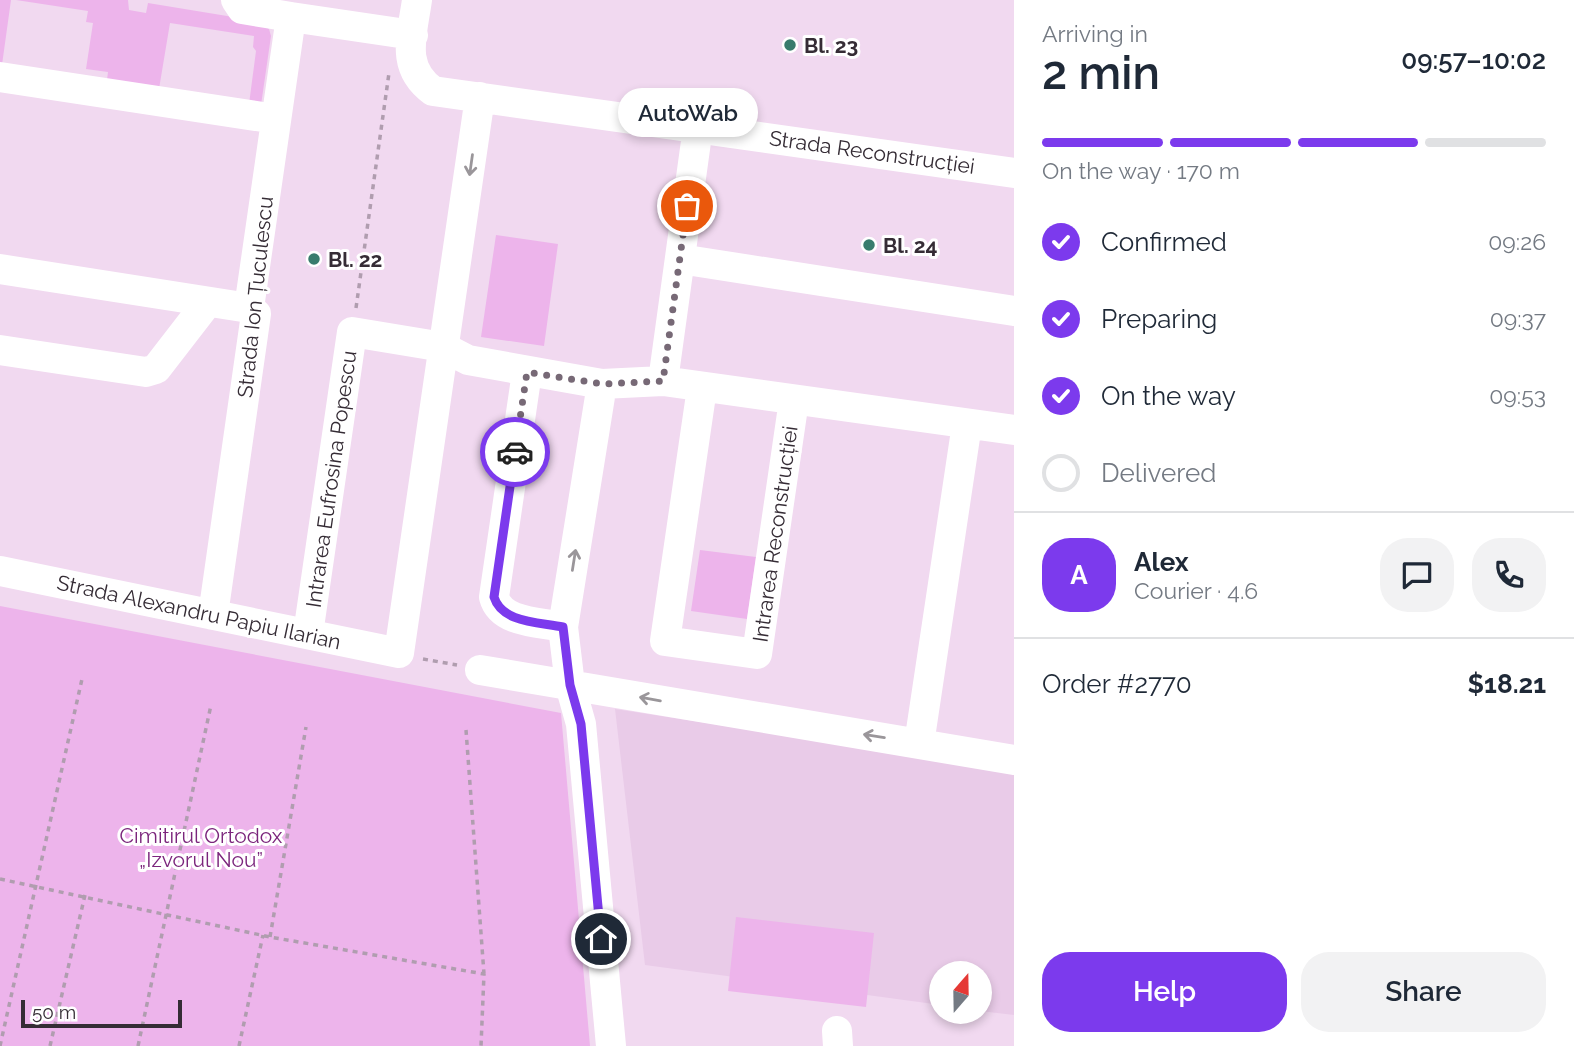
<!DOCTYPE html>
<meta charset="utf-8">
<style>
:root{--surface:#fff;--page:#f2f2f3;--text:#1f2937;--muted:#747a83;--line:#e0e1e3;--accent:#7c3aed}
body{margin:0;font-family:Raleway,sans-serif;background:var(--page);color:var(--text);height:100vh;display:flex;flex-direction:column;font-size:26px;white-space:nowrap}
*{box-sizing:border-box;margin:0}
p{font-size:23px;color:var(--muted)}
.icon{flex:none;width:38px;height:38px;fill:none;stroke:currentColor;stroke-width:2;stroke-linecap:round;stroke-linejoin:round}
.map{position:relative;flex:1;overflow:hidden}
.sheet{display:flex;flex-direction:column;background:var(--surface);width:560px}
.sheet>*{flex:none}
.needle{width:46px;rotate:20deg}
.tools{position:absolute;left:929px;top:961px;display:grid;gap:14px}
.tools a{display:grid;place-items:center;width:63px;height:63px;border-radius:50%;background:var(--surface);box-shadow:0 4px 10px #0003;font-size:35px}
.scale{position:absolute;left:21px;bottom:18px;width:161px;box-sizing:border-box;padding-left:7px;border:4px solid #352c35;border-top:0;font-size:19px;line-height:24px;white-space:nowrap;color:#352c35;-webkit-text-stroke:5px #fff;paint-order:stroke}
.pin{position:absolute;display:grid;place-items:center;width:60px;height:60px;color:#fff;margin:-30px;border:4px solid #fff;border-radius:50%;box-shadow:0 2px 7px #0007}
.courier{position:absolute;display:grid;place-items:center;width:70px;height:70px;margin:-35px;border:5px solid #7c3aed;border-radius:50%;background:#fff;color:#222;box-shadow:0 2px 9px #0007}
.bubble{position:absolute;height:49px;border-radius:24px;background:var(--surface);box-shadow:0 4px 10px #0003;font-size:23px;font-weight:600;line-height:49px;text-align:center}
.head em{font-style:normal;font-weight:600}
.head div{display:flex;flex-direction:column-reverse}
.head{display:flex;align-items:center;justify-content:space-between;height:119px;padding:0 28px}
h1{font-size:46px;font-weight:600;line-height:52px}
.bar{display:grid;grid-template-columns:repeat(4,1fr);gap:10px 7px;align-content:center;height:84px;padding:0 28px}
.bar i{height:9px;border-radius:5px;background:var(--line)}
.bar .on{background:var(--accent)}
.bar p{grid-column:span 4}
.line{display:flex;align-items:center;gap:18px;padding:0 28px;border-top:2px solid var(--line)}
.line div{flex:1}
.round{display:grid;place-items:center;flex:none;width:74px;height:74px;border-radius:28px;background:var(--page)}
ol{padding:0 28px;list-style:none}
li{display:flex;align-items:center;gap:21px;height:77px}
li p{margin-inline-start:auto}
li .icon{padding:7px;border-radius:50%;background:var(--accent);color:#fff;stroke-width:4}
li:last-child{color:var(--muted)}
li i{width:38px;height:38px;border:4px solid var(--line);border-radius:50%}
.cta{display:flex;gap:14px;margin-top:auto;padding:14px 28px}
.cta a{flex:1;height:80px;border-radius:28px;background:var(--accent);color:#fff;font-size:28px;font-weight:600;line-height:80px;text-align:center}
.cta a+a{background:var(--page);color:var(--text)}
main{display:flex;flex:1;min-height:0}
.map>svg:first-child{display:block}
.built{fill:#e9cbe8}
.green{fill:#edb4eb}
.lines{fill:none;stroke-linecap:round;stroke-linejoin:round}
.path{stroke:#b09daf;stroke-width:3.5;stroke-dasharray:5 5;stroke-linecap:butt}
.minor{stroke:#fff;stroke-width:30}
.oneway{stroke:#9a969a}
.done{stroke:#776976;stroke-width:7;stroke-dasharray:0 12.6}
.route{stroke:#7c3aed;stroke-width:9}
.poi-dot{fill:#387b6d;stroke:#fff;stroke-width:2.5}
.labels{text-anchor:middle;dominant-baseline:central;stroke-width:6;stroke-linejoin:round;paint-order:stroke}
.poi-label{font-size:21px;font-weight:bold;fill:#352c35;stroke:#fff;text-anchor:start}
.street-label{font-size:21px;fill:#352c35;stroke:#fff}
.park-label{font-size:21px;fill:#7b257c;stroke:#fff}
</style>
<main>
<div class="map">
<svg width="1014" height="1046" viewBox="0 0 1014 1046">
<rect width="100%" height="100%" fill="#f1d9f0"/>
<path class="built" d="M615,709l399,61v245l-34,-4v-38h-38l-1,32 -296,-40z"/>
<path class="green" d="M0,0h11l-10,72h-1z
M16,0h112l1,10 17,3 2,-10 109,18 12,8 2,7 -10,69 -12,-1 7,-53 -3,-4 1,-11 -84,-13 -12,72 -52,-7 2,-16 -22,-3 7,-46 -7,-1 2,-11z
M496,235l62,9 -14,102 -63,-9z
M700,550l56,7 -9,62 -56,-8z
M0,606l561,107 29,333h-590z
M736,917l138,16 -8,74 -138,-16z"/>
<g class="lines">
<path class="path" d="M356,308l33,-235
M423,659l34,6
M466,730l18,244
M0,879l270,58 214,37 -3,72
M270,937l36,-210
M0,1046l82,-367
M50,1046l35,-151
M138,1046l73,-341
M239,1046l24,-111"/>
<path class="minor" d="M236,0l6,9 49,8
M417,0c-5,36 -17,67 16,91l581,82
M0,77l276,42
M680,259l334,52
M0,269l249,39
M249,308l42,-291 122,18
M0,350l146,22 10,-3 51,-66
M527,372l-33,225c7,26 45,25 69,30
M663,381l35,-254
M602,384l-39,243 7,58 11,39 30,322
M702,388l-37,253 92,13 37,-254
M0,571l399,82 81,-556
M213,615l43,-301 -7,-6
M308,634l44,-302 91,15 25,13 134,24 61,-3 351,49
M480,670l534,90
M919,744l48,-320
M837,1031l1,15"/>
</g>
<defs><path id="oneway-shaft" d="M-6 0H5M1.5-3L5.5 0L1.5 3" fill="none" stroke-width="1.6" stroke-linecap="round" stroke-linejoin="round" transform="scale(1.75)"/></defs>
<g class="oneway">
<use href="#oneway-shaft" transform="translate(471 165) rotate(98)"/>
<use href="#oneway-shaft" transform="translate(574 560) rotate(-81)"/>
<use href="#oneway-shaft" transform="translate(650 699) rotate(-170)"/>
<use href="#oneway-shaft" transform="translate(874 736) rotate(-171)"/>
</g>
<g class="lines">
<path class="done" d="M515,452l12,-80 75,12 61,-3 24,-175"/>
<path class="route" d="M515,452l-21,145c8,26 45,25 69,30l7,58 11,39 20,215"/>
</g>
<g class="poi-dot">
<circle cx="790" cy="45" r="7"/>
<circle cx="869" cy="245" r="7"/>
<circle cx="314" cy="259" r="7"/>
</g>
<g class="labels">
<g class="poi-label">
<text x="804" y="45">Bl. 23</text>
<text x="883" y="245">Bl. 24</text>
<text x="328" y="259">Bl. 22</text>
</g>
<g class="street-label">
<text transform="translate(872 152) rotate(8)">Strada Reconstrucției</text>
<text transform="translate(255 297) rotate(-84)">Strada Ion Țuculescu</text>
<text transform="translate(331 479) rotate(-82)">Intrarea Eufrosina Popescu</text>
<text transform="translate(775 534) rotate(-82)">Intrarea Reconstrucției</text>
<text transform="translate(199 612) rotate(12)">Strada Alexandru Papiu Ilarian</text>
</g>
<g class="park-label">
<text x="201" y="835">Cimitirul Ortodox<tspan x="201" dy="24">„Izvorul Nou”</tspan></text>
</g>
</g>
</svg>
<div class="tools">
<a><svg class="needle" viewBox="-14 -14 28 28"><path d="M0-13l5 13h-10z" fill="#e53935"/><path d="M0 13l5-13h-10z" fill="#747a83"/></svg></a>
</div>
<div class="scale">50 m</div>
<div class="pin" style="left:687px;top:206px;background:#ea580c"><svg class="icon" aria-label="bag" viewBox="0 0 24 24"><path d="M5 8h14l-1 12H6zM9 8a3 3 0 0 1 6 0"/></svg></div>
<div class="pin" style="left:601px;top:939px;background:#1f2937"><svg class="icon" aria-label="home" viewBox="0 0 24 24"><path d="M3 11l9-7 9 7M6 9v11h12V9"/></svg></div>
<div class="courier" style="left:515px;top:452px"><svg class="icon" aria-label="car" viewBox="0 0 24 24"><path d="M5 17H2v-5l4-1 3-4h7l3 4 3 1v5h-3M9 17h6M6 11h13"/><circle cx="7" cy="17" r="2"/><circle cx="17" cy="17" r="2"/></svg></div>
<div class="bubble" style="left:618px;top:88px;width:140px">AutoWab</div>
</div>
<section class="sheet">
<div class="head"><div><h1>2 min</h1><p>Arriving in</p></div><em>09:57–10:02</em></div>
<div class="bar"><i class="on"></i><i class="on"></i><i class="on"></i><i></i><p>On the way · 170 m</p></div>
<ol>
<li><svg class="icon" aria-label="check" viewBox="0 0 24 24"><path d="M5 12l5 5 9-10"/></svg>Confirmed<p>09:26</p></li>
<li><svg class="icon" aria-label="check" viewBox="0 0 24 24"><path d="M5 12l5 5 9-10"/></svg>Preparing<p>09:37</p></li>
<li><svg class="icon" aria-label="check" viewBox="0 0 24 24"><path d="M5 12l5 5 9-10"/></svg>On the way<p>09:53</p></li>
<li><i></i>Delivered</li>
</ol>
<div class="line" style="height:126px"><b class="round" style="background:var(--accent);color:#fff">A</b><div><b>Alex</b><p>Courier · 4.6</p></div><a class="round"><svg class="icon" aria-label="chat" viewBox="0 0 24 24"><path d="M4 5h16v11H9l-5 4z"/></svg></a><a class="round"><svg class="icon" aria-label="phone" viewBox="0 0 24 24"><path d="M5 4h4l2 5-3 2q2 4 5 5l2-3 5 2v4C11 20 4 13 5 4z"/></svg></a></div>
<div class="line" style="height:91px"><div>Order #2770</div><b>$18.21</b></div>
<div class="cta"><a>Help</a><a>Share</a></div>
</section>
</main>
